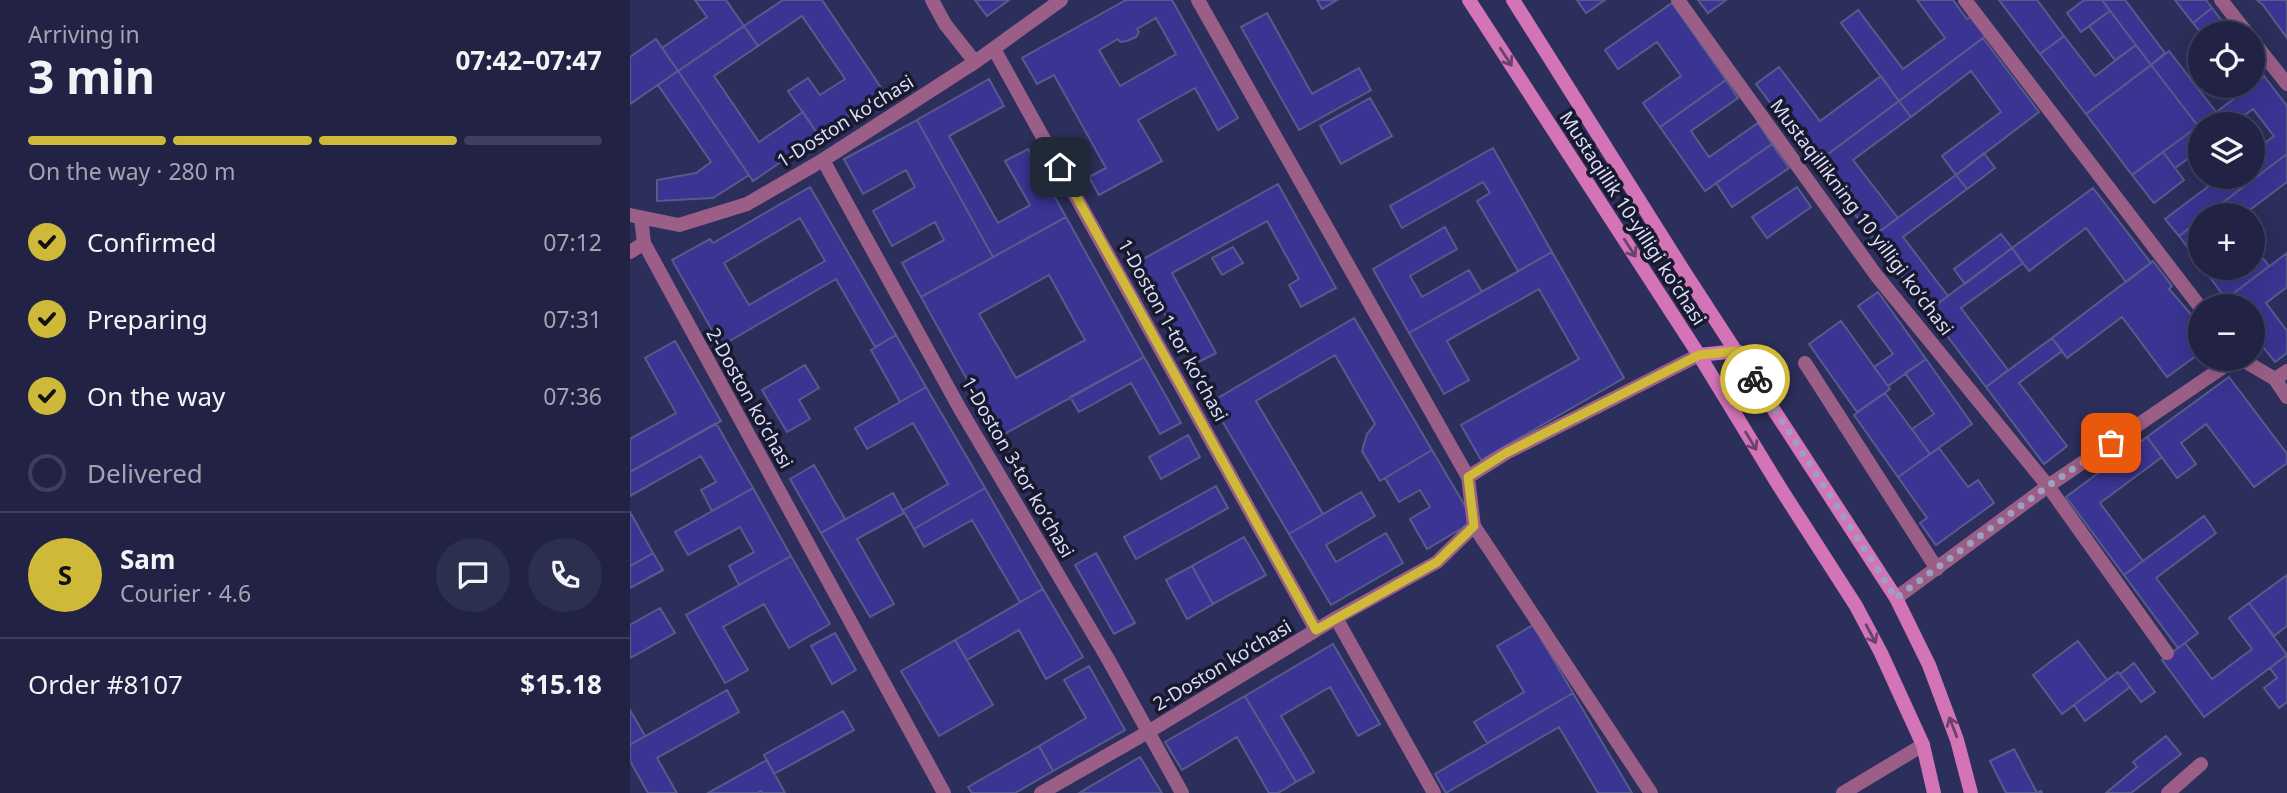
<!DOCTYPE html>
<meta charset="utf-8">
<style>
:root{--surface:#212244;--page:#2d2f4f;--text:#f1f3f6;--muted:#a2a4b2;--line:#3e3f5d;--accent:#ceb938}
body{margin:0;font-family:"Noto Sans",sans-serif;background:var(--page);color:var(--text);height:100vh;display:flex;flex-direction:column;font-size:26px;white-space:nowrap}
*{box-sizing:border-box;margin:0}
p{font-size:23px;color:var(--muted)}
.icon{flex:none;width:38px;height:38px;fill:none;stroke:currentColor;stroke-width:2;stroke-linecap:round;stroke-linejoin:round}
.map{position:relative;flex:1;overflow:hidden}
.sheet{display:flex;flex-direction:column;background:var(--surface);width:630px}
.sheet>*{flex:none}
.tools{position:absolute;left:1558px;top:21px;display:grid;gap:14px}
.tools a{display:grid;place-items:center;width:77px;height:77px;border-radius:50%;background:var(--surface);box-shadow:0 7px 28px #0002,0 0 0 2px var(--line);font-size:35px}
.pin{position:absolute;display:grid;place-items:center;width:60px;height:60px;color:#fff;margin:-30px;border-radius:14px;box-shadow:0 4px 10px #0006}
.courier{position:absolute;display:grid;place-items:center;width:70px;height:70px;margin:-35px;border:5px solid #ceb938;border-radius:50%;background:#fff;color:#222;box-shadow:0 2px 9px #0007}
.summary em{font-style:normal;font-weight:700}
.summary div{display:flex;flex-direction:column-reverse}
.summary{display:flex;align-items:center;justify-content:space-between;height:119px;padding:0 28px}
h1{font-size:46px;font-weight:700;line-height:52px}
.bar{display:grid;grid-template-columns:repeat(4,1fr);gap:10px 7px;align-content:center;height:84px;padding:0 28px}
.bar i{height:9px;border-radius:5px;background:var(--line)}
.bar .on{background:var(--accent)}
.bar p{grid-column:span 4}
.line{display:flex;align-items:center;gap:18px;padding:0 28px;border-top:2px solid var(--line)}
.line div{flex:1}
.round{display:grid;place-items:center;flex:none;width:74px;height:74px;border-radius:37px;background:var(--page)}
ol{padding:0 28px;list-style:none}
li{display:flex;align-items:center;gap:21px;height:77px}
li p{margin-inline-start:auto}
li .icon{padding:7px;border-radius:50%;background:var(--accent);color:#111;stroke-width:4}
li:last-child{color:var(--muted)}
li i{width:38px;height:38px;border:4px solid var(--line);border-radius:50%}
main{display:flex;flex:1;min-height:0}
.map>svg:first-child{display:block}
.building{fill:#3a3492;stroke:#575b8c;stroke-width:2;fill-rule:evenodd}
.lines{fill:none;stroke-linecap:round;stroke-linejoin:round}
.service{stroke:#9a5e87;stroke-width:14}
.minor{stroke:#9a5e87;stroke-width:14}
.secondary{stroke:#d274b6;stroke-width:14}
.oneway{stroke:#6c426b}
.done{stroke:#9da0c3;stroke-width:7;stroke-dasharray:0 12.6}
.route{stroke:#ceb938;stroke-width:9}
.labels{text-anchor:middle;dominant-baseline:central;stroke-width:7;stroke-linejoin:round;paint-order:stroke}
.street-label{font-size:19px;fill:#dadefb;stroke:#18192d}
</style>
<main>
<section class="sheet">
<div class="summary"><div><h1>3 min</h1><p>Arriving in</p></div><em>07:42–07:47</em></div>
<div class="bar"><i class="on"></i><i class="on"></i><i class="on"></i><i></i><p>On the way · 280 m</p></div>
<ol>
<li><svg class="icon" aria-label="check" viewBox="0 0 24 24"><path d="M5 12l5 5 9-10"/></svg>Confirmed<p>07:12</p></li>
<li><svg class="icon" aria-label="check" viewBox="0 0 24 24"><path d="M5 12l5 5 9-10"/></svg>Preparing<p>07:31</p></li>
<li><svg class="icon" aria-label="check" viewBox="0 0 24 24"><path d="M5 12l5 5 9-10"/></svg>On the way<p>07:36</p></li>
<li><i></i>Delivered</li>
</ol>
<div class="line" style="height:126px"><b class="round" style="background:var(--accent);color:#111">S</b><div><b>Sam</b><p>Courier · 4.6</p></div><a class="round"><svg class="icon" aria-label="chat" viewBox="0 0 24 24"><path d="M4 5h16v11H9l-5 4z"/></svg></a><a class="round"><svg class="icon" aria-label="phone" viewBox="0 0 24 24"><path d="M5 4h4l2 5-3 2q2 4 5 5l2-3 5 2v4C11 20 4 13 5 4z"/></svg></a></div>
<div class="line" style="height:91px"><div>Order #8107</div><b>$15.18</b></div>
</section>
<div class="map">
<svg width="1657" height="793" viewBox="0 0 1657 793">
<rect width="100%" height="100%" fill="#2c2e5b"/>
<path class="building" d="M65,0h31l18,26 -66,45 -16,-23 45,-31z
M153,0h39l62,92 -65,44 -31,-45 20,-13 12,17 25,-16 -43,-63 -44,30 -14,-20z
M345,0h34l-22,16z
M496,0h46l66,118 -20,12 -23,-42 -57,32 24,41 -63,34 -10,-18 17,-9 -52,-93 -17,9 -15,-26zM526,18l20,36 -56,32 -21,-36 19,-11 2,3 7,-1 9,-4 3,-5 -2,-3z
M687,0h20l-15,9z
M947,0h28l-19,13z
M1068,0h28l-18,13z
M1287,0h36l14,19 5,-3 15,19 -88,66 -58,-78 17,-13 45,59 42,-31z
M1369,0h38l27,36 -24,18z
M1454,0h18l8,11 -29,21 -14,-19z
M1472,0h23l40,53 -14,12z
M1545,0h31l6,8 -19,15z
M1627,0h30v38l-24,-33z
M1042,3l54,77 -66,47 -17,-24 38,-27 -24,-34 -39,27 -13,-19z
M1582,8l19,25h-30l-8,-10z
M1480,11l26,34 -21,15 -26,-34z
M637,13l45,81 47,-26 12,22 -72,40 -58,-103z
M114,26l14,20 -44,30 45,66 44,-30 16,24 -66,45 -75,-110z
M1434,36l31,40 41,-31 15,20 -65,49 -46,-60z
M1353,38l56,74 -83,63 -14,-19 59,-44 -30,-41 -60,46 -12,-16z
M26,39l22,32 -48,33v-47z
M1539,51l47,61 -18,14 -47,-61z
M1622,61l12,15 -12,8z
M1521,65l47,61 -66,49 -46,-61z
M1149,67l41,54 61,-45 18,25 -83,62 -60,-79z
M48,71l71,104 -36,23 -56,3v-21l39,-7 15,-11 -53,-77z
M1634,76l23,30v48l-41,31 -7,-8h13v-24l22,-17 -21,-27 -20,15h-33v4l-2,-2z
M359,79l15,27 -55,30 49,87 32,-18 -25,-44 23,-12 38,68 -73,40 -76,-137z
M1096,80l12,18 -47,33 18,26 49,-34 14,21 -67,47 -45,-64z
M740,98l22,38 -51,28 -21,-38z
M1269,101l12,16 -58,43 45,58 -26,19 -56,-74z
M287,120l76,137 -72,40 -19,-34 42,-23 -9,-18 -43,24 -19,-35 42,-24 -9,-17 -43,24 -19,-35z
M1568,126l2,2v22l-25,18 -12,-16z
M1142,144l17,24 -57,39 -16,-24z
M863,148l59,104 -34,19 -41,-70 13,-8 -7,-11 -81,46 -12,-22z
M1533,152l21,28 -30,23 -22,-28z
M1354,153l11,15 -28,21 -11,-14z
M1657,154v28l-44,33h-37z
M1326,175l11,14 -64,48 45,59 -20,15 -56,-74z
M1591,177h18l7,8 -40,30h-6v5l-21,16 -14,-17z
M648,184l58,104 -35,19 -12,-22 10,-6 -32,-58 -95,52 44,80 -23,12 -57,-102z
M180,187l86,148 -21,12 -39,-68 -115,67 -49,-86 38,-21 3,4zM170,218l25,43 -76,44 -25,-42z
M1167,187l14,20 -44,31 -15,-21z
M1463,188l58,75 -25,19 -40,-54 -57,43 -17,-23z
M436,217l78,140 -145,80 -78,-140zM419,275l36,65 -69,38 -37,-64z
M1570,220v44l-21,-28z
M815,227l12,22 -47,27 12,21 47,-27 13,22 -73,41 -36,-64z
M1371,234l11,14 -47,36 -11,-15z
M603,247l10,16 -21,12 -10,-17z
M1624,247l15,19 -43,33 -23,-31h49z
M1382,248l11,15 -62,45 47,62 -22,17 -58,-76z
M922,252l72,126 -143,82 -20,-35 118,-66 -40,-70 -92,52 22,39 -25,14 -35,-61z
M1657,253v34l-21,16 21,28v22l-12,9 -23,-29v-27h-20l-6,-7z
M1523,261l19,25 -3,3 27,31 -3,2 7,9v22l-33,24 -45,-60 -55,41 -15,-20z
M1248,292l48,67 -38,27 -14,-19 19,-13 -35,-48z
M724,318l78,132 -52,31 -18,-30 5,-17 8,-10 -40,-69 -79,46 67,113 -34,20 -78,-132z
M1211,321l49,68 -33,23 -48,-68z
M266,335l30,52 -26,15 -29,-52z
M1422,338l10,13 -43,32 48,63 -23,18 -58,-77z
M45,341l46,80 -91,51v-33l46,-26 -31,-55z
M514,357l37,66 -21,11 -29,-51 -52,29 -9,-15z
M1296,359l46,65 -42,30 -18,-25 22,-15 -29,-41z
M175,365l14,23 -20,12 11,19 -23,13 -25,-42z
M1599,377l58,77v9l-33,24 -48,-63 -25,19 15,21 -19,14 -30,-41z
M296,387l59,101 -71,41 -11,-19 45,-26 -35,-61 -46,26 -12,-21z
M1255,393l45,61 -32,23 -44,-62z
M86,423l37,65 -41,23 -11,-21 15,-8 -15,-26 -71,40v-24z
M558,435l12,22 -39,22 -12,-22z
M1517,437l15,20 -62,46 43,58 -19,14 -58,-78z
M1309,448l29,39 10,-7 16,23 -58,42 -16,-22 7,-5 -29,-41z
M802,450l42,71 -47,28 -17,-30 20,-12 -10,-17 -21,12 -14,-24z
M184,465l31,54 -24,14 -31,-54z
M586,486l12,22 -92,51 -12,-22z
M123,488l38,68 -52,29 -10,-19 25,-14 -14,-25 -52,28 -13,-23z
M355,488l58,101 -23,13 -48,-82 -48,27 -10,-18z
M731,492l14,24 -49,29 10,17 50,-29 17,30 -72,42 -42,-71z
M263,493l11,20 -47,26 37,65 -24,13 -49,-84z
M0,512l23,41 -23,13z
M1574,516l12,17 -60,45 42,55 -20,15 -54,-73z
M614,537l22,38 -53,29 -21,-38z
M23,553l10,17 -33,18v-22z
M466,553l39,70 -21,11 -39,-69z
M161,556l39,68 -41,24 -25,-44 -41,23 25,43 -23,13 -39,-68z
M562,566l21,38 -26,15 -21,-39z
M1657,575v51l-13,10 -25,-33z
M413,589l40,68 -37,22 -27,-49 -52,30 -12,-20z
M1619,603l38,52 -83,62 -42,-57 23,-17 27,36 40,-30 -23,-31z
M30,608l15,25 -45,25v-33z
M903,625l40,68 -86,50 -13,-21 50,-30 -27,-46z
M205,633l21,37 -24,14 -21,-38z
M325,640l38,65 -54,31 -38,-65z
M1448,641l29,39 -45,34 -29,-39z
M703,644l47,80 -22,12 -28,-49 -49,29 33,56 -18,10 -51,-86z
M1657,655v47l-8,6 -15,-20 13,-10 -7,-10z
M1504,663l21,29 -14,10 -21,-28z
M459,666l36,64 -72,41 -14,-25 47,-28 -22,-38z
M1488,672l12,15 -45,34 -11,-16z
M97,690l12,22 -82,46 20,35h-29l-18,-32v-16z
M943,693l59,100h-34l-39,-66 -113,66 -11,-19z
M615,696l51,86 -18,11h-9l-32,-56 -55,33 -17,-28z
M0,710l15,26 -15,9z
M213,711l11,19 -80,44 -10,-19z
M1536,736l15,18 -50,39h-25l31,-26 -4,-5z
M409,746l14,25 -38,22h-43l-4,-6z
M1384,749l23,44 4,-2 1,2h-36l-16,-32z
M510,757l22,36h-83z
M137,760l18,33h-23l-1,-2 -4,2h-49z"/>
<g class="lines">
<path class="service" d="M1175,363l132,206
M706,618l98,175
M1538,793l33,-29"/>
<path class="minor" d="M302,0l13,24 30,38
M568,0l270,477
M1048,0l198,275 172,211 119,167
M1335,0l235,307
M1591,0l26,33
M1622,40l35,44
M364,49l322,581
M193,160l137,249 148,250 74,134
M0,215l49,10 68,-21 76,-44 152,-98 86,-62
M11,218l3,25 300,550
M0,252l14,-9
M1611,359l34,20 12,18
M1645,379l12,-8
M844,526l177,267
M1266,598l152,-112 187,-127
M411,793l107,-61 188,-114 101,-56 37,-36 -6,-49 38,-24 193,-98
M1213,793l80,-48"/>
<path class="secondary" d="M839,0l230,355 80,131 77,120 25,47 42,92 11,48
M883,0l172,273 211,325 33,67 28,75 14,53
M1069,355l38,-4"/>
</g>
<defs><path id="oneway-shaft" d="M-6 0H5M1.5-3L5.5 0L1.5 3" fill="none" stroke-width="1.6" stroke-linecap="round" stroke-linejoin="round" transform="scale(1.75)"/></defs>
<g class="oneway">
<use href="#oneway-shaft" transform="translate(876 57) rotate(57)"/>
<use href="#oneway-shaft" transform="translate(1000 248) rotate(57)"/>
<use href="#oneway-shaft" transform="translate(1121 441) rotate(59)"/>
<use href="#oneway-shaft" transform="translate(1241 634) rotate(62)"/>
<use href="#oneway-shaft" transform="translate(1323 727) rotate(-111)"/>
</g>
<g class="lines">
<path class="done" d="M1125,379l141,219 152,-112 63,-43"/>
<path class="route" d="M430,167l256,463 121,-68 37,-36 -6,-49 38,-24 193,-98 38,-4 18,28"/>
</g>
<g class="labels">
<g class="street-label">
<text transform="translate(215 121) rotate(-32)">1-Doston koʻchasi</text>
<text transform="translate(1232 217) rotate(53)">Mustaqillikning 10 yilligi koʻchasi</text>
<text transform="translate(1003 218) rotate(57)">Mustaqillik 10-yilligi ko'chasi</text>
<text transform="translate(543 330) rotate(61)">1-Doston 1-tor koʻchasi</text>
<text transform="translate(120 398) rotate(61)">2-Doston koʻchasi</text>
<text transform="translate(388 467) rotate(60)">1-Doston 3-tor koʻchasi</text>
<text transform="translate(592 665) rotate(-31)">2-Doston koʻchasi</text>
</g>
</g>
</svg>
<div class="tools">
<a><svg class="icon" aria-label="locate" viewBox="0 0 24 24"><circle cx="12" cy="12" r="6"/><path d="M12 2v4M12 18v4M2 12h4M18 12h4"/></svg></a>
<a><svg class="icon" aria-label="layers" viewBox="0 0 24 24"><path d="M12 4l9 5-9 5-9-5zM3 14l9 5 9-5"/></svg></a>
<a>+</a>
<a>−</a>
</div>
<div class="pin" style="left:1481px;top:443px;background:#ea580c"><svg class="icon" aria-label="bag" viewBox="0 0 24 24"><path d="M5 8h14l-1 12H6zM9 8a3 3 0 0 1 6 0"/></svg></div>
<div class="pin" style="left:430px;top:167px;background:#1f2937"><svg class="icon" aria-label="home" viewBox="0 0 24 24"><path d="M3 11l9-7 9 7M6 9v11h12V9"/></svg></div>
<div class="courier" style="left:1125px;top:379px"><svg class="icon" aria-label="bike" viewBox="0 0 24 24"><circle cx="6" cy="16" r="4"/><circle cx="18" cy="16" r="4"/><path d="M6 16l4-8h5l3 8M10 8l3 8H6M13 5h3"/></svg></div>
</div>
</main>
